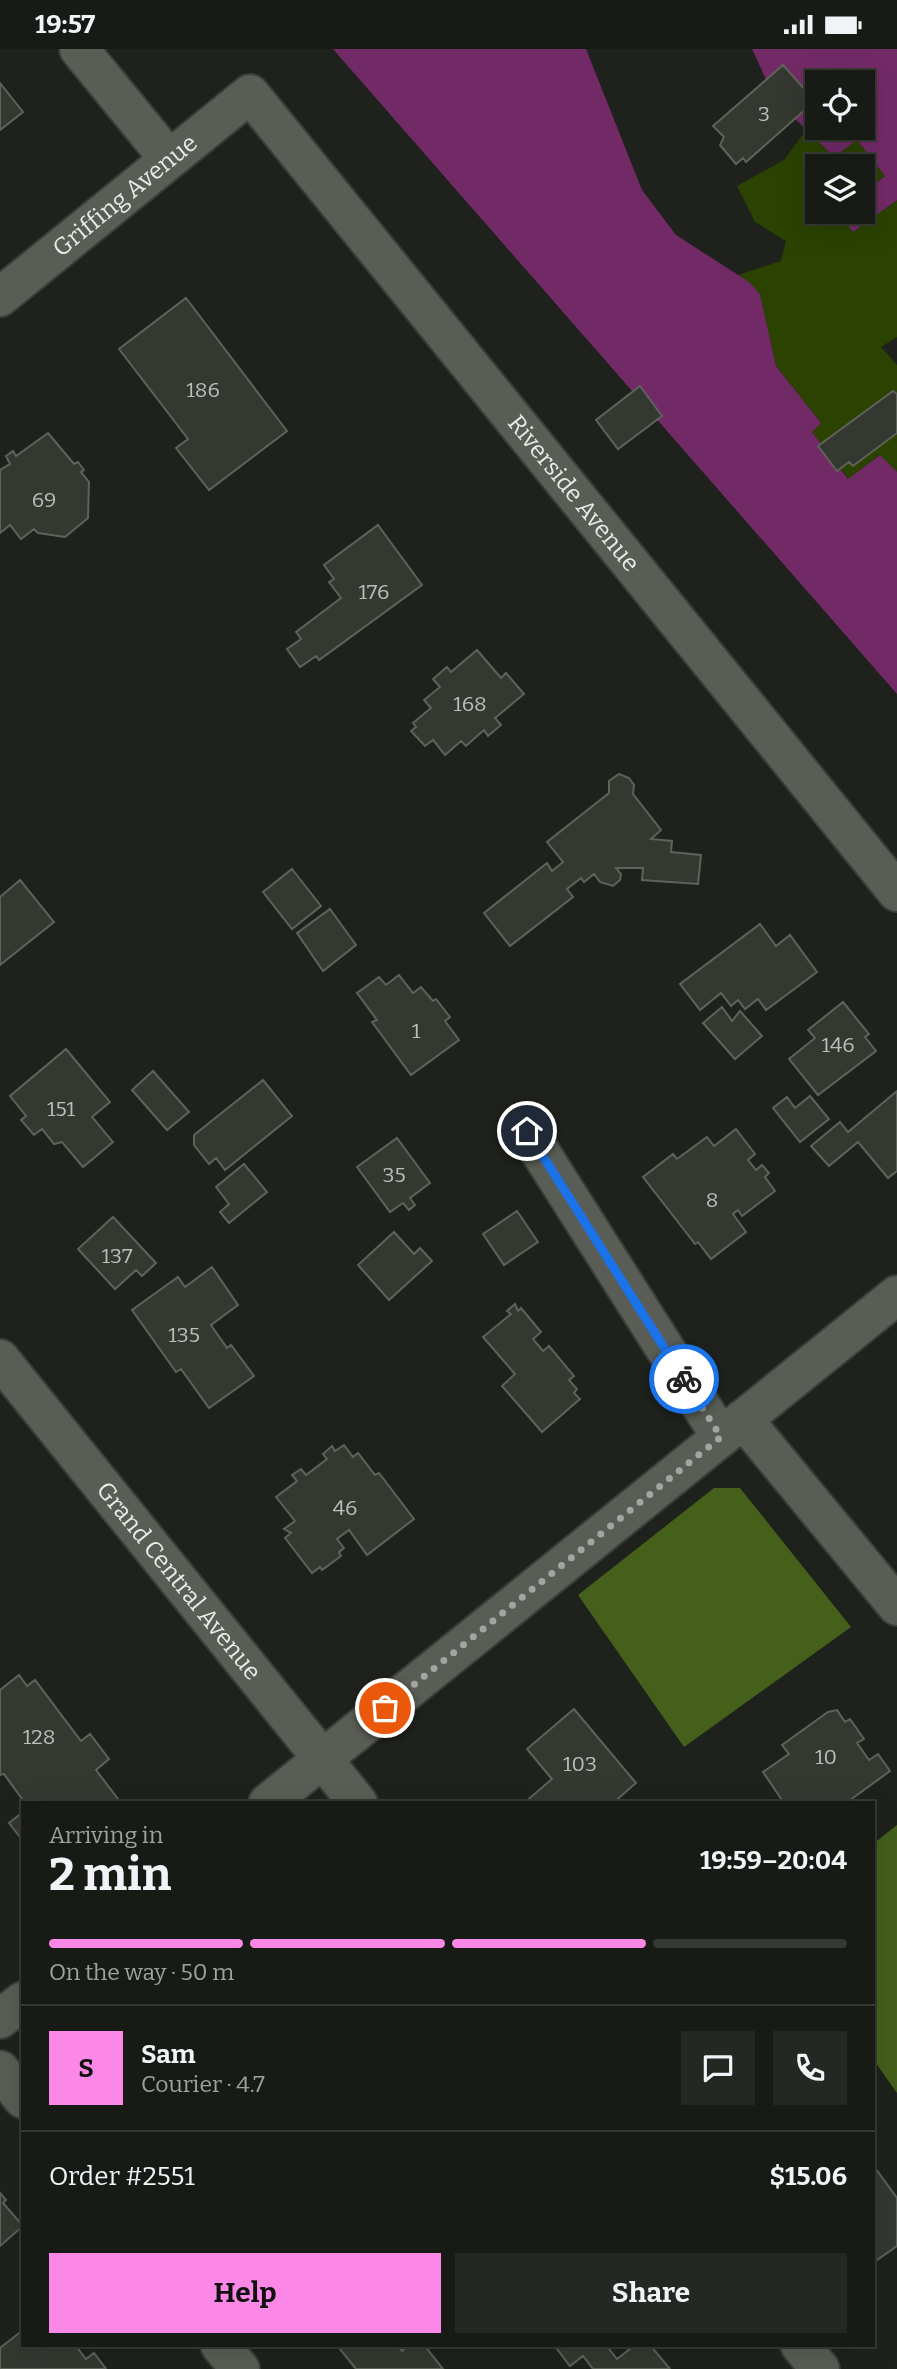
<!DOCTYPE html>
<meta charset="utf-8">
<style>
:root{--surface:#171a15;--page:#242722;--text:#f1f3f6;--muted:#9ea1a0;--line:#363834;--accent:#fb87e6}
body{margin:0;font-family:Bitter,serif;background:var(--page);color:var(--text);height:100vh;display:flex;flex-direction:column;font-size:26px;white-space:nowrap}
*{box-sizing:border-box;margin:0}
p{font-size:23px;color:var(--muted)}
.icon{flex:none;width:38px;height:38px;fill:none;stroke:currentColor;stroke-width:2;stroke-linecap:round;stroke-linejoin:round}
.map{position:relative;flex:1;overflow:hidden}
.drawer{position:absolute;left:21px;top:1752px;width:854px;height:546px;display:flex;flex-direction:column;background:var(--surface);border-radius:0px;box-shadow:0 7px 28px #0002,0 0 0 2px var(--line)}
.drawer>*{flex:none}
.tools{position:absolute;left:805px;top:21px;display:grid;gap:14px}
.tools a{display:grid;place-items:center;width:70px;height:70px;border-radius:0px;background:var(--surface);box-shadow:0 7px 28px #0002,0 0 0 2px var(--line);font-size:35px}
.pin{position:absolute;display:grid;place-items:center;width:60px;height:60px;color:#fff;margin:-30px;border:4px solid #fff;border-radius:50%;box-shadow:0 2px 7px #0007}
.courier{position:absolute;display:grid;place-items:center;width:70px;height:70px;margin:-35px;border:5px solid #1a73e8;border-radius:50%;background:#fff;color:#222;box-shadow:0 2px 9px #0007}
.headline em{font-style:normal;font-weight:700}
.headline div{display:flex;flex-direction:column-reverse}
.headline{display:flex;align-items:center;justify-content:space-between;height:119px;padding:0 28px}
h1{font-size:46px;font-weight:700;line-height:52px}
.bar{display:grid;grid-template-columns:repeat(4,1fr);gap:10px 7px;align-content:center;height:84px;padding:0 28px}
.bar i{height:9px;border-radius:5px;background:var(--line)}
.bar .on{background:var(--accent)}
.bar p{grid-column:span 4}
.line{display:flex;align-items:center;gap:18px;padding:0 28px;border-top:2px solid var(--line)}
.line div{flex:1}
.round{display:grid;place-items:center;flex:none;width:74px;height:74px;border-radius:0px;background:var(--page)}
.action{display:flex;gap:14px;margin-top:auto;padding:14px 28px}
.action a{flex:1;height:80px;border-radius:0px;background:var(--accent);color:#111;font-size:28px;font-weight:700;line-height:80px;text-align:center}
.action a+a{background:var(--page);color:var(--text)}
.status{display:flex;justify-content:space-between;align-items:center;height:49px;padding:0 35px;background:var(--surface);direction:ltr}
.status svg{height:19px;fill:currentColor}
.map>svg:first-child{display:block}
.green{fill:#2b4201}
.forest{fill:#44601b}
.water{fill:#722a67;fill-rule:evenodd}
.building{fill:#353831;stroke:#5e625a;stroke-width:2}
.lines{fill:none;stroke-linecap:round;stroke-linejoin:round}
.minor-casing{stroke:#3a3d38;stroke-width:42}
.minor{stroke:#595d55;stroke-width:38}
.done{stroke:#a2a5a0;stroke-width:7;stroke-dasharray:0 12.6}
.route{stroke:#1a73e8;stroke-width:9}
.labels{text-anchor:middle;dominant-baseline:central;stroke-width:7;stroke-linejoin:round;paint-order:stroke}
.number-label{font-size:21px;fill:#bcbeba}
.street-label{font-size:24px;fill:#e9ebe7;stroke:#161913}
</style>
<div class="status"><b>19:57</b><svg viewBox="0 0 49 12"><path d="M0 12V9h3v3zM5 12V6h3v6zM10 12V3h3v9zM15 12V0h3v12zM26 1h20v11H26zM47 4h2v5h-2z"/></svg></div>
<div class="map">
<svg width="897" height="2320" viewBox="0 0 897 2320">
<rect width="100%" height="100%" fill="#1f221c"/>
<path class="green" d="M806,81l28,27 23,-17 28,36 -22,18v-28h-46v46h23l13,20 44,-32v137l-16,10 16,18v107l-18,-17 -30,24 -37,-47 9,-9 -45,-57 -16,-72 -22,-19 43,-14 5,-20 -31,-19 -18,-36 47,-26z"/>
<path class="forest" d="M714,1439h26l111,139 -167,120 -106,-152z
M897,1776v268l-24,-34v-215z"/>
<path class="water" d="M333,0h253l56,141 34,45 73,47 11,12 16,72 45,57 -9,9 36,47 32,-24 17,17v222z
M752,0h145v151l-44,32 -15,-19 25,-1v-18l22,-18 -28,-36 -23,17 -59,-58zM817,33h46v46h-46z"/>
<path class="building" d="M783,16l32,36 -69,61 -3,-4 -7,6 -16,-19 4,-8 -11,-11z
M0,34l23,29 -23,18z
M186,249l101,133 -78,59 -33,-42 12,-9 -69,-90z
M640,337l22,30 -44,33 -22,-29z
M893,342l4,3v39l-44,33 -4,-4 -12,9 -19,-25z
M48,384l26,31 4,-2 6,8 -3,2 8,10 -1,36 -23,19 -27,-4 -4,-4 -13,10 -11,-14 -10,8v-63l10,-6 -4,-8 7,-5 3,5z
M378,476l44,60 -103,75 -3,-4 -16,11 -13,-18 14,-10 -5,-7 45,-34 -12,-16 5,-3 -10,-14z
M477,601l24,28 5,-5 18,21 -29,24 6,7 -13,11 -4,-6 -18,16 -5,-5 -16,14 -12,-15 -8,6 -14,-15 5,-4 -3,-4 18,-15 -7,-8 16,-13 -7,-8 14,-12 4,5z
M619,725l10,4 5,7 -1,9 28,36 -10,9 21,2 -1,11 30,3 -3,29 -56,-4 1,-12h-27l5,6 -1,6 -7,6 -13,-4 -6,-8 -10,8 -3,-4 -14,11 6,8 -63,49 -26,-33 63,-50 5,8 11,-9 -16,-20 62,-49v-12z
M292,820l29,37 -29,23 -29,-37z
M20,831l34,42 -54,43v-68z
M330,860l26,36 -33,26 -26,-38z
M760,875l16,22 14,-11 27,37 -51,38 -8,-11 -13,10 -7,-9 -7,6 -10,-13 -21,17 -20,-26z
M399,926l14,18 8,-6 12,14 3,-2 14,18 -5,4 14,19 -48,35 -39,-53 5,-2 -20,-27 22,-16 7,8z
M843,953l26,32 -4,3 11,14 -58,44 -29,-36 26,-21 -7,-8z
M722,958l10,14 8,-10 22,25 -27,23 -32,-36z
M66,1000l44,53 -18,15 21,25 -30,25 -21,-25 -8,2 -12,-15 -8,6 -13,-15 5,-4 -16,-20z
M153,1022l36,41 -22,18 -35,-40z
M263,1031l29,36 -67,54 -9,-12 -7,6 -15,-19v-10z
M897,1042v80l-9,7 -30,-36 -29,24 -18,-20 29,-24 8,10z
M810,1047l19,23 -29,23 -27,-34 14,-11 8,11z
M736,1080l19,25 -7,6 8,10 6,-5 7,8 -4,4 10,14 -33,25 -4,-6 -5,4 13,18 -35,27 -13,-17 -3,2 -52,-67 30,-23 4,5 30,-22 7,9z
M397,1089l33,45 -20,15 5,7 -6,5 -6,-7 -13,9 -33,-45z
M244,1115l23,28 -38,31 -9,-11 9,-8 -13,-17z
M517,1162l21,31 -34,23 -21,-31z
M113,1168l43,46 -14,13 -6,-6 -21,19 -37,-40z
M394,1183l20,22 6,-6 12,13 -43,39 -31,-35z
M212,1218l26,38 -27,20 16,23 4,-3 23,31 -45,32 -28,-39 -5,3 -44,-62 46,-33 7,10z
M515,1255l3,7 3,-3 20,24 -8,7 10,12 6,-5 25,30 -5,4 8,9 -3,4 6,6 -38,33 -40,-46 13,-12 -32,-37 28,-23 -4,-3z
M344,1396l9,12 5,-4 17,22 4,-2 35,46 -47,36 -18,-25 -12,9 7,9 -5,4 2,4 -19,14 -2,-3 -8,6 -27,-35 6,-5 -7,-4 11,-8 -19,-24 21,-16 -5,-6 9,-6 5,6 21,-16 -4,-5 9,-8 3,5z
M19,1626l8,11 8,-6 46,61 9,-7 19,25 -13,11 22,29 -4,4h-89l-21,-29 -4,1v-85z
M574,1660l62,74 -23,20h-89l28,-24 -25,-30z
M837,1661l8,12 5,-3 14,20 -7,4 12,17 9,-6 12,17 -44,32h-62l-21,-31 26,-18 -7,-9 46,-33z
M23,1763v29l-14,-18z
M873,2116l24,33v48l-20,14 -4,-6z
M0,2144l6,7 -3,3 20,23 -23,20z
M23,2281v15h52l11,14 8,-6 12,16h-106v-21z
M343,2296h54l5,6 7,-6h15l19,24h-87l-17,-21z
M554,2296h52l11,14 18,-14h15l20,24h-77l-10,-13 -13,10z"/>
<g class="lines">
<defs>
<g id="minor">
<path d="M79,0l90,110"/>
<path id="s1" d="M0,248l250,-203 647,798"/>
<path d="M527,1082l194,306"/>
<path id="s2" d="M0,1310l358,444"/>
<path d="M743,1370l154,187"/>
<path d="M268,1754l629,-508"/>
<path d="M0,1970l23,-18"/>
<path d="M0,2021l23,29"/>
<path d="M220,2296l20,24"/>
<path d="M800,2296l20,24"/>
</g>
</defs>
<use href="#minor" class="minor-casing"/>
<use href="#minor" class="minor"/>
</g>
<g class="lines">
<path class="done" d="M385,1659l336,-271 -37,-58"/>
<path class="route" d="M527,1082l157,248"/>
</g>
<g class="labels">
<g class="number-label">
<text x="764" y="65">3</text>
<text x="203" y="341">186</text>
<text x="44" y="451">69</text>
<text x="374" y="543">176</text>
<text x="470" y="655">168</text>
<text x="416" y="982">1</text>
<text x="838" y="996">146</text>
<text x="61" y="1060">151</text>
<text x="394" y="1126">35</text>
<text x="712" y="1151">8</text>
<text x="117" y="1207">137</text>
<text x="184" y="1286">135</text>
<text x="345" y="1459">46</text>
<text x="39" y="1688">128</text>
<text x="826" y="1708">10</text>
<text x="580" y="1715">103</text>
</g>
<g class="street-label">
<text stroke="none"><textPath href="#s1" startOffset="161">Griffing Avenue</textPath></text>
<text stroke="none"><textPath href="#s1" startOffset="836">Riverside Avenue</textPath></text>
<text stroke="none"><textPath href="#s2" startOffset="285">Grand Central Avenue</textPath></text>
</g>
</g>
</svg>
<div class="tools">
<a><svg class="icon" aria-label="locate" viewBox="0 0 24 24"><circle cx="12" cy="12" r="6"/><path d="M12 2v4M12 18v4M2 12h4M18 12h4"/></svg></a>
<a><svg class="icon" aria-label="layers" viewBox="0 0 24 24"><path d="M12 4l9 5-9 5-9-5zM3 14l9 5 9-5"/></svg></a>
</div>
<div class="pin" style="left:385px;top:1659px;background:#ea580c"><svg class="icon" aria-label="bag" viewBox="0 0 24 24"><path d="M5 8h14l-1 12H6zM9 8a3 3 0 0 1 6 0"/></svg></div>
<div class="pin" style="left:527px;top:1082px;background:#1f2937"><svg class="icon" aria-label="home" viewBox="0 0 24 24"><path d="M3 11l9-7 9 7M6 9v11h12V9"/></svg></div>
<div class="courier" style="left:684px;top:1330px"><svg class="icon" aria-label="bike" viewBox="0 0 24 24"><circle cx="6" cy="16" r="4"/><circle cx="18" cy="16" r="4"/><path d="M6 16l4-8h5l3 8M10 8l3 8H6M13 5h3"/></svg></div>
<section class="drawer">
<div class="headline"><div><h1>2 min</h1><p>Arriving in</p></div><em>19:59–20:04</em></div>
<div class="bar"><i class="on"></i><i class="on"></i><i class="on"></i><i></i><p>On the way · 50 m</p></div>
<div class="line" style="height:126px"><b class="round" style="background:var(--accent);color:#111">S</b><div><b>Sam</b><p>Courier · 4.7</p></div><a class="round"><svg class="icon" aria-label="chat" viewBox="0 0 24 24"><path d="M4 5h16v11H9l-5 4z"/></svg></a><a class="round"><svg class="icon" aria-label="phone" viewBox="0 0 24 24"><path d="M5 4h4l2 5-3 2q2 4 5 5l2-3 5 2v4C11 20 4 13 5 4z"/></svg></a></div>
<div class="line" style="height:91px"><div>Order #2551</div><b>$15.06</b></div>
<div class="action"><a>Help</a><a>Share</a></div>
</section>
</div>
